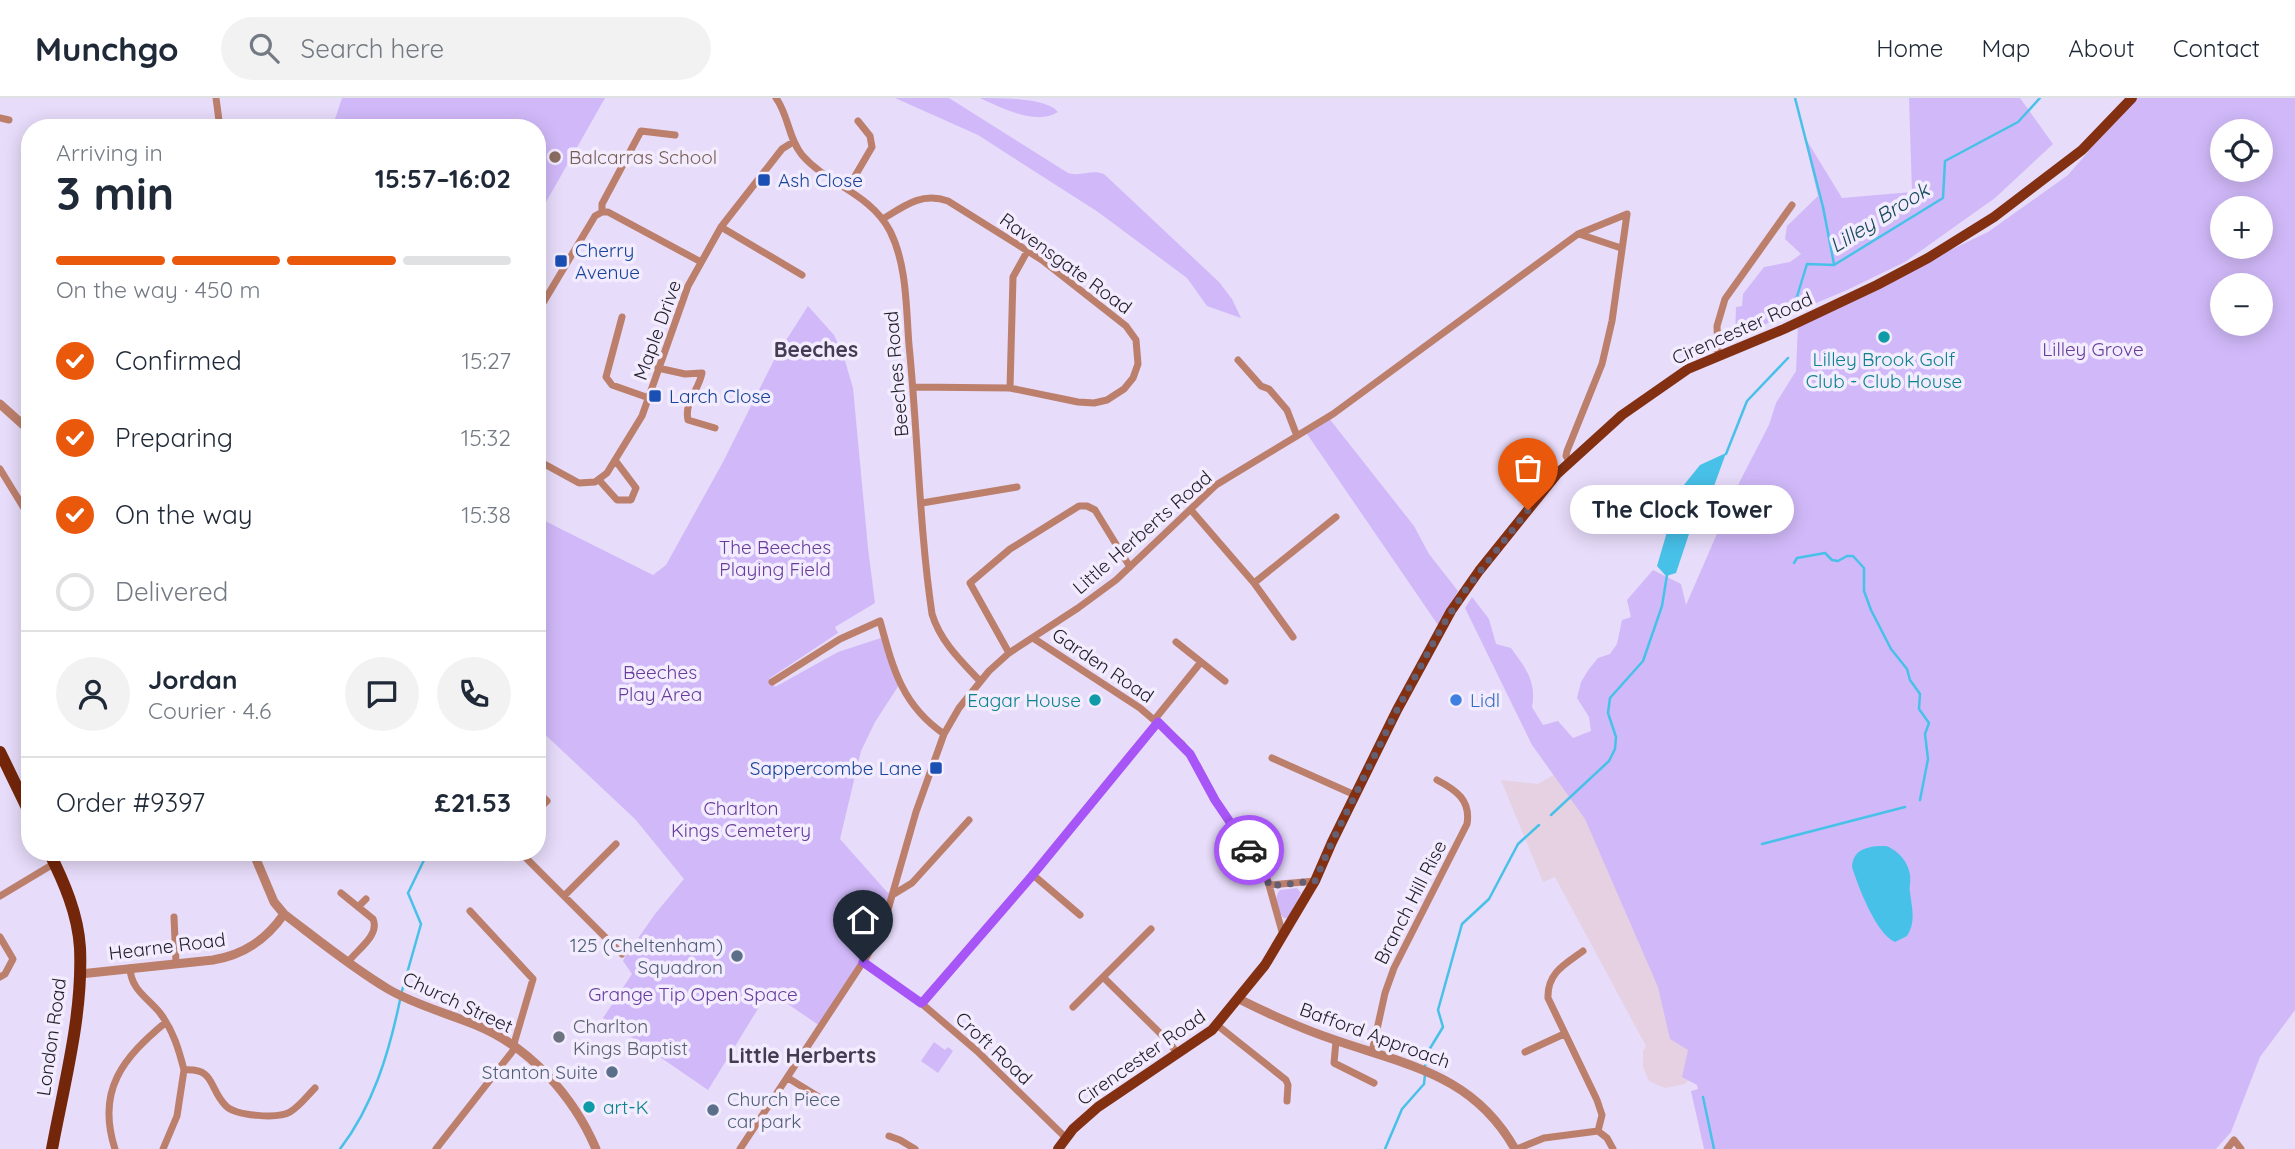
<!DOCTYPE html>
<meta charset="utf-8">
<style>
:root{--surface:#fff;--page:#f2f2f3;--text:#1f2937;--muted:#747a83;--line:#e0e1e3;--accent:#ea580c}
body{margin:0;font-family:Quicksand,sans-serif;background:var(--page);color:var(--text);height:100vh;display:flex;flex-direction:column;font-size:26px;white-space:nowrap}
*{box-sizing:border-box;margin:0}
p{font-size:23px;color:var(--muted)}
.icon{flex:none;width:38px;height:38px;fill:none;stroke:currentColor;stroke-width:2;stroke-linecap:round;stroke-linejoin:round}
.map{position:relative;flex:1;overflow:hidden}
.side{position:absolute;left:21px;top:21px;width:525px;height:742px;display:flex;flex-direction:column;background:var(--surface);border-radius:28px;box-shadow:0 4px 18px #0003}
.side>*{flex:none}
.buttons{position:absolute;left:2210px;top:21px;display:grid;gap:14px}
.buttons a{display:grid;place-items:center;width:63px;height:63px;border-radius:50%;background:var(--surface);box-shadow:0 4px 18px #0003;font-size:35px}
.pin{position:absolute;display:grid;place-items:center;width:60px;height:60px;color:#fff;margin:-72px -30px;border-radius:50% 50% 50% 0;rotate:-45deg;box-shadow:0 0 7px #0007}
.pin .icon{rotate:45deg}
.courier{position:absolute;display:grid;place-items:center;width:70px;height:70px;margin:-35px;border:5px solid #a855f7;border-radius:50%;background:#fff;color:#222;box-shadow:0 2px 9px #0007}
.bubble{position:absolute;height:49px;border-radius:24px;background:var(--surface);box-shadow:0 4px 18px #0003;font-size:23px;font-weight:700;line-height:49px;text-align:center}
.summary em{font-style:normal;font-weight:700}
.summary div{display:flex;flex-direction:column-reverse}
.summary{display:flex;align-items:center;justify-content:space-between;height:119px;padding:0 35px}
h1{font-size:46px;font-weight:700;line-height:52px}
.bar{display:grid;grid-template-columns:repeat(4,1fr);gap:10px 7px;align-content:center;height:84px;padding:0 35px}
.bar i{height:9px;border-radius:5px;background:var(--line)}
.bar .selected{background:var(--accent)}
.bar p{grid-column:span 4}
.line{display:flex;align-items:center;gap:18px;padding:0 35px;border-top:2px solid var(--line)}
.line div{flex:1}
.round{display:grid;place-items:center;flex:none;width:74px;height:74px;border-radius:37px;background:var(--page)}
ol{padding:0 35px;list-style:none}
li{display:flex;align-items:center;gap:21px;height:77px}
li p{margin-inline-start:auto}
li .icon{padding:7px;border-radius:50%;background:var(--accent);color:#fff;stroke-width:4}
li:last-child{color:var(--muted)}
li i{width:38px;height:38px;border:4px solid var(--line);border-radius:50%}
header{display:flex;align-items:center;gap:42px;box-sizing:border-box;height:98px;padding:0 35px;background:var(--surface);border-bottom:2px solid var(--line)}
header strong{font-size:33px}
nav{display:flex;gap:38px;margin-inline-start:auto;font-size:24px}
.search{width:490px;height:63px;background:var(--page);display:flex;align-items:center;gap:18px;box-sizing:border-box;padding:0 24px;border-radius:38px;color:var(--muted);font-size:26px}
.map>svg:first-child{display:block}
.industrial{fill:#e5d1e1}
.green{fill:#d1b9f9;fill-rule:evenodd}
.water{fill:#48c1e9}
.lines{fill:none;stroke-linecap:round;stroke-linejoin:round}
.stream{stroke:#48c1e9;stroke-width:2.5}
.minor{stroke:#bc7f6c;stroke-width:7}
.tertiary{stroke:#bc7f6c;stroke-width:9}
.primary{stroke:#833012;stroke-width:10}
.trunk{stroke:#73260a;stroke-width:12}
.done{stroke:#665f71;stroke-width:7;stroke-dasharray:0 12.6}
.route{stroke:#a855f7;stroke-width:9}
.education-dot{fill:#8d6e63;stroke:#f2ecfe;stroke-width:2.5}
.transit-dot{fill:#1a4fb4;stroke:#f2ecfe;stroke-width:2.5}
.culture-dot{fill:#0f9aa8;stroke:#f2ecfe;stroke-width:2.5}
.shop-dot{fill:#3f7fe0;stroke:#f2ecfe;stroke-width:2.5}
.service-dot{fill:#5c6f8a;stroke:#f2ecfe;stroke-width:2.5}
.worship-dot{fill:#6b7280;stroke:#f2ecfe;stroke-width:2.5}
.labels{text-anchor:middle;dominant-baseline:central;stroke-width:7;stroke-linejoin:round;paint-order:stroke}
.education-label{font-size:19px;fill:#785e54;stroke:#f2ecfe;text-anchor:start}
.transit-label{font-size:19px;fill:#164399;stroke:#f2ecfe;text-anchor:start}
.street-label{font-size:19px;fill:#201c27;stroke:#f2ecfe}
.park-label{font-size:19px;fill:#673c9b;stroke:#f2ecfe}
.culture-label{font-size:19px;fill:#0d838f;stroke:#f2ecfe}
.shop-label{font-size:19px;fill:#366cbe;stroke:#f2ecfe;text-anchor:start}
.service-label{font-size:19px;fill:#4e5e75;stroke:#f2ecfe;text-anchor:end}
.worship-label{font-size:19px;fill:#5b616d;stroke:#f2ecfe;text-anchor:start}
.water-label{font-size:21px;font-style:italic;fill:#174a5a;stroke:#f2ecfe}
.neighbourhood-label{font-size:21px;font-weight:bold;fill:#453c54;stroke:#f2ecfe}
</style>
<header>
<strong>Munchgo</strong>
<div class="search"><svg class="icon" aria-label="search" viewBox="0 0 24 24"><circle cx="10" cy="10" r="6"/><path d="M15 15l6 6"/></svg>Search here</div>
<nav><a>Home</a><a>Map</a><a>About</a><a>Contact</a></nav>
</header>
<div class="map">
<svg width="2295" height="1051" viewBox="0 0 2295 1051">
<rect width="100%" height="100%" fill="#e7dcfa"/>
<path class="industrial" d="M1559,674l24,5 109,270 1,29 -8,8 -20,4 -16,-7 -6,-14v-15l3,-6 -91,-169 -12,5 -42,-102 37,4z"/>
<path class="green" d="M342,0h263l-68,120v-90h-205z
M895,0h54l119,75c13,4 23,-4 36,1l115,108 13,17 9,19 -34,-12 -20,-28 -89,-66 -120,-77z
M980,0c22,0 67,0 78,14 -22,14 -56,-4 -78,-14z
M1909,0h111l33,46 -58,54 -90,64 -58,28 -112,47 1,-30 6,-1 1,-12 21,-27 26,-5 11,-8 -16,-15 2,-13 31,-30 -14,-60 38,62 70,-6z
M2132,0h163v912l-35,47 -29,75 -15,17h-512l-13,-58 7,-2 -1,-4 -15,-8 6,-27 -18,-11 -12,-52 -73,-168 -53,-74 -67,-137 7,-11 17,22 7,25 15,4c14,19 26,34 21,59l11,18 15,-4 15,17 18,-7 -2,-14 -12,-19 4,-16 8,-13 9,-11 12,-4 7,-10 5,-24 9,-3 -4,-17 26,-30 28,14 5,21 54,-124 29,-56 7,-22 20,-32 2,-48 190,-91 80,-57 20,-23 -6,-2zM2222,33h39v39h-39zM2222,110h39v39h-39zM2222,187h39v39h-39z
M808,208l26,29 9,19 10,34 15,160 7,55 -40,24 3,6 -68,45 5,9 63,-35 43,-14 18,47 -24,37 -14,29 -21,88 47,53 7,3 -11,32 -63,99 -51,-35 -61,99 -105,-72 29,-44 -9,-13 2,-4 30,-43 29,-35 -49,-60 -98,-92v-210l116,58 13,-10 57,-103 53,-106z
M1328,319l86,109 15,28 29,37 -20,34 -133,-194z
M1297,790l4,5 -13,25h-4c-7,-7 -11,-20 -4,-28z
M934,944l11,8 3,-3 5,4 -15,22 -17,-12z"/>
<path class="water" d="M1726,355l-12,33 -19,30 -19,57 -10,3 -9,-10 22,-75 21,-26z
M1886,748c12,4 23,17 24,29 1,6 -1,12 0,17 2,16 6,30 -3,44l-12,6c-19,-8 -37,-56 -43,-75 1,-19 17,-21 34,-21z"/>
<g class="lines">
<path class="stream" d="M1795,0l28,109 11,57
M1795,205l12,-39 27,1 109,-67 2,-37 73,-39 22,-24
M1726,356l21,-53 41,-43
M1794,465l3,-5 28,-5 7,7 6,1 9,-5h6l11,12v23l7,19 20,39 16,20 3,11 10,14 -1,15 10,14 -4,11 3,25 -8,41
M1551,717l58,-54 6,-12 1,-12 -8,-24 2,-15 33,-37 19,-55 5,-31
M1762,746l143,-37
M402,893l19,-67 -13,-31 17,-35 8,-6
M1425,969l1,-12 17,-28 -5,-17 24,-86 27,-25 29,-55 21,-19
M1703,999l11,52
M340,1051c33,-43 49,-96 60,-149
M1385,1051l17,-40 22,-25 1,-10"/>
<path class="minor" d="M216,0l4,30
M776,0c13,18 12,40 26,57 26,30 68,38 88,76 17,34 16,76 19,114 9,89 10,181 23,269 8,27 29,47 48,67
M0,20l9,2
M848,90l24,-41 -2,-11 -12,-15
M602,114h6l93,50
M883,121c22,-14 39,-27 65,-18l94,59 84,66 10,14 2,24 -5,14 -9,11 -17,11 -13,3 -16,-1 -68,-14 -97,-1
M721,129l81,48
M1579,136l42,14
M537,215l58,-97 7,-4v-8l39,-73 34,4
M622,219l-16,60 6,8 37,13
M1718,257l-1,-29 8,-27 67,-94
M1238,262l23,26 8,3 18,21 10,26
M658,270l27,6 17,-1c-3,17 -18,29 -14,47l27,8
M1010,290l3,-111 15,-27
M537,362l42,23 16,-1 12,-9 35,-57 46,-130 33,-59 61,-78 11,-7
M1570,364l-4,-6 1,-5 35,-87 10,-43 15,-107
M0,371l30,49
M599,382l18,20h14l5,-12 -21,-28
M922,405l95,-16
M1191,412l63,73 39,54
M1254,485l82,-66
M1033,540l107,70 42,36 15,21 24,45 46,68 16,57
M1176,544l49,39
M1009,555l-39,-70 40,-34 69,-43h8l8,4 35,57
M772,584l68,-43 40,-18c13,48 22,84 64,113
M1155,621l46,-57
M1272,660l83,37
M537,693l10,10 -10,10
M520,754l102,102
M254,758l13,-4
M1032,776l48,41
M1269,787l46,-4
M341,795l32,26c7,16 -15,30 -24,42
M894,796l18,-11 57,-63
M0,798l55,-33
M564,798l52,-52
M358,809l8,-8
M470,813l63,68 -20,68
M174,819l2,46
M0,839l13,22 -8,15 -5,3
M1583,853c-18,13 -36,22 -35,47l49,102 5,15 -4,16
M863,864l58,41 56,48 88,86
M130,870c1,22 18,30 30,45 13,17 19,37 24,57 32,-2 24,18 42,36 10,10 52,13 64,6 10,-6 17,-16 25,-24
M1103,879l64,63 11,14
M921,905l110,-126 127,-155
M1073,909l78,-78
M1217,927l69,55 2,5 -1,16
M1336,943l-2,22 40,20
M1372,954l13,-59 9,-25 73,-144c4,-24 -11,-34 -30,-44
M1525,954l39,-18
M788,980l39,24
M889,1038l11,4 15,9
M115,1051c-19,-59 8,-91 51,-127
M163,1051l14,-33 7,-46
M436,1051l79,-101
M740,1051l127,-193 16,-29 33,-115 28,-78 15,-26 30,-37 20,-18 69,-45 38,-28 100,-95 117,-71 245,-180 49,-20
M1517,1051l27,-11 54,-7 9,7 6,11
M2227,1051l7,-9 7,9"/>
<path class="tertiary" d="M0,306l30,27
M253,754l21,50 10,12c33,25 67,53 104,75 27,16 59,24 88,36 54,22 98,72 120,124
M80,876l133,-14c31,-5 53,-20 71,-46
M1239,901c32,16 65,31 99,42 73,25 136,35 177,108"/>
<path class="primary" d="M1058,1051l15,-20 25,-22 114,-77 53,-65 50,-84 17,-39 65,-132 54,-99 28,-40 78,-97 65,-59 66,-46 96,-40 93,-44 51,-27 66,-41 88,-67 50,-52"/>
<path class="trunk" d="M0,654l30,62
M49,754c15,30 29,62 31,96 3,67 -16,136 -28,201"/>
</g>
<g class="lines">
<path class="done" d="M1249,752l18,28 2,8 46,-5 17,-39 65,-132 46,-85 21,-33 64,-82"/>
<path class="route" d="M863,864l58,41 2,-1 108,-125 127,-155 32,32 25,46 34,50"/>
</g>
<circle class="education-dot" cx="555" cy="59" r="7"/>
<g class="transit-dot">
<rect x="757" y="75" width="14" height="14" rx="3.5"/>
<rect x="554" y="156" width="14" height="14" rx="3.5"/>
<rect x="648" y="291" width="14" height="14" rx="3.5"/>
<rect x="929" y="663" width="14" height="14" rx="3.5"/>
</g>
<g class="culture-dot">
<circle cx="1884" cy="239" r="7"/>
<circle cx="1095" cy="602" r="7"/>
<circle cx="589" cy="1009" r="7"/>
</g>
<circle class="shop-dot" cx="1456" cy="602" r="7"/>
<g class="service-dot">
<circle cx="737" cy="858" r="7"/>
<circle cx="612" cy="974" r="7"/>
<circle cx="713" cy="1012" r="7"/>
</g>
<circle class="worship-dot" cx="559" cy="939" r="7"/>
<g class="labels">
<g class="education-label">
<text x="569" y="59">Balcarras School</text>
</g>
<g class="transit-label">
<text x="778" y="82">Ash Close</text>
<text x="575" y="152">Cherry<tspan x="575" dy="22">Avenue</tspan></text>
<text x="669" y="298">Larch Close</text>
<text x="922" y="670" text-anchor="end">Sappercombe Lane</text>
</g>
<g class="street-label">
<text transform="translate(1066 165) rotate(36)">Ravensgate Road</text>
<text transform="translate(1742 230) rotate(-24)">Cirencester Road</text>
<text transform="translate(657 232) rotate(-70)">Maple Drive</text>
<text transform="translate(896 276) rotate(-95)">Beeches Road</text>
<text transform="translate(1142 434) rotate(-41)">Little Herberts Road</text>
<text transform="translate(1103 567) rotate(34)">Garden Road</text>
<text transform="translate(1410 804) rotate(-63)">Branch Hill Rise</text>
<text transform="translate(167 848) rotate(-7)">Hearne Road</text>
<text transform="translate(458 904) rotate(25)">Church Street</text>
<text transform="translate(1375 937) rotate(20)">Bafford Approach</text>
<text transform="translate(51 939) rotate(-82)">London Road</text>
<text transform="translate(994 950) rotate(43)">Croft Road</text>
<text transform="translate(1141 959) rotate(-35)">Cirencester Road</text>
</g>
<g class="park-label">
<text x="2093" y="251">Lilley Grove</text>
<text x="775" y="449">The Beeches<tspan x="775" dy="22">Playing Field</tspan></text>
<text x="660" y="574">Beeches<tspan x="660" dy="22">Play Area</tspan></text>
<text x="741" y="710">Charlton<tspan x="741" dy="22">Kings Cemetery</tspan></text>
<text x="693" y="896">Grange Tip Open Space</text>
</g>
<g class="culture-label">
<text x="1884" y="261">Lilley Brook Golf<tspan x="1884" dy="22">Club - Club House</tspan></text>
<text x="1081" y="602" text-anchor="end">Eagar House</text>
<text x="603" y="1009" text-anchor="start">art-K</text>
</g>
<g class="shop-label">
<text x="1470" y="602">Lidl</text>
</g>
<g class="service-label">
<text x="723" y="847">125 (Cheltenham)<tspan x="723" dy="22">Squadron</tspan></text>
<text x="598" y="974">Stanton Suite</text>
<text x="727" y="1001" text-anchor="start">Church Piece<tspan x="727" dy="22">car park</tspan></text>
</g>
<g class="worship-label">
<text x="573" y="928">Charlton<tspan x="573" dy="22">Kings Baptist</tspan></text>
</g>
<g class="water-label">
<text transform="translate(1879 119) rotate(-32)">Lilley Brook</text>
</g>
<g class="neighbourhood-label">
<text x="816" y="251">Beeches</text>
<text x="802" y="957">Little Herberts</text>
</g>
</g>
</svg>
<div class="buttons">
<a><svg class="icon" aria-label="locate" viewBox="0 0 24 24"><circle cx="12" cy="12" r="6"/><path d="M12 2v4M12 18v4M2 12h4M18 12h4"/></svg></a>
<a>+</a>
<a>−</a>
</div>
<div class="pin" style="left:1528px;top:412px;background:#ea580c"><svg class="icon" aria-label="bag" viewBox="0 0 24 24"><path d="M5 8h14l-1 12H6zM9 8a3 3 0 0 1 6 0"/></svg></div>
<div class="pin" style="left:863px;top:864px;background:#1f2937"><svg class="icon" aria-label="home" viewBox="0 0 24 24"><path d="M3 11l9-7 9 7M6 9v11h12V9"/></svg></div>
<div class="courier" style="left:1249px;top:752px"><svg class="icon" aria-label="car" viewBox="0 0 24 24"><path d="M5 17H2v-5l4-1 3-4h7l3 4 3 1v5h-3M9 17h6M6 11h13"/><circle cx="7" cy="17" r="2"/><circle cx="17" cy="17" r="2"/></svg></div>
<div class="bubble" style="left:1570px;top:387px;width:224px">The Clock Tower</div>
<section class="side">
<div class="summary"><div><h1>3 min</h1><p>Arriving in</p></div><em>15:57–16:02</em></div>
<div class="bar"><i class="selected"></i><i class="selected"></i><i class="selected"></i><i></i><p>On the way · 450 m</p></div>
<ol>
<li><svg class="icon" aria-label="check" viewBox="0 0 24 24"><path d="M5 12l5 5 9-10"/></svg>Confirmed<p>15:27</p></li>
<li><svg class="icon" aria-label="check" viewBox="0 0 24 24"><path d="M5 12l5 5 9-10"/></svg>Preparing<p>15:32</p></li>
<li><svg class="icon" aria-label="check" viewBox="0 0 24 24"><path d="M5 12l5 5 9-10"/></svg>On the way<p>15:38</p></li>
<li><i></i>Delivered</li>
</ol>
<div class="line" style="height:126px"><a class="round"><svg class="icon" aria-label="person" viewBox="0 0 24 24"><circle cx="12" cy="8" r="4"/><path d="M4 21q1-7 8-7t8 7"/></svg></a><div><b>Jordan</b><p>Courier · 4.6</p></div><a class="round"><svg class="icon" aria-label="chat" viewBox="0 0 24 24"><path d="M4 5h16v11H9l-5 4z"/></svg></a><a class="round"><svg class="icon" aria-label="phone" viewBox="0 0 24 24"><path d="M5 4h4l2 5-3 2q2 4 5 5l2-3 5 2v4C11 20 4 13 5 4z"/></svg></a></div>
<div class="line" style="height:91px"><div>Order #9397</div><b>£21.53</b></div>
</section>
</div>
